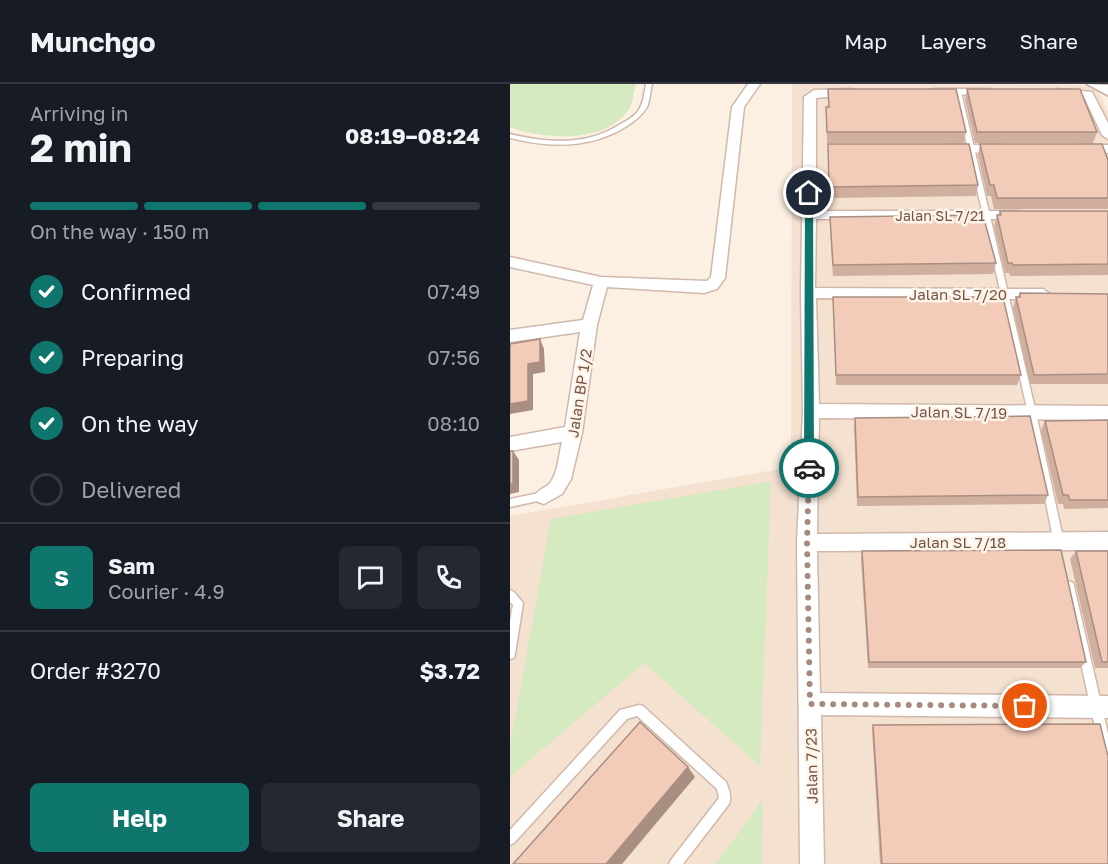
<!DOCTYPE html>
<meta charset="utf-8">
<style>
:root{--surface:#171b24;--page:#242831;--text:#f1f3f6;--muted:#9ea1a6;--line:#363941;--accent:#0f766e}
body{margin:0;font-family:"Golos Text",sans-serif;background:var(--page);color:var(--text);height:100vh;display:flex;flex-direction:column;font-size:22px;white-space:nowrap}
*{box-sizing:border-box;margin:0}
p{font-size:20px;color:var(--muted)}
.icon{flex:none;width:33px;height:33px;fill:none;stroke:currentColor;stroke-width:2;stroke-linecap:round;stroke-linejoin:round}
.map{position:relative;flex:1;overflow:hidden}
.sheet{display:flex;flex-direction:column;background:var(--surface);width:510px}
.sheet>*{flex:none}
.pin{position:absolute;display:grid;place-items:center;width:51px;height:51px;color:#fff;margin:-26px;border:3px solid #fff;border-radius:50%;box-shadow:0 2px 6px #0007}
.courier{position:absolute;display:grid;place-items:center;width:60px;height:60px;margin:-30px;border:4px solid #0f766e;border-radius:50%;background:#fff;color:#222;box-shadow:0 2px 8px #0007}
.summary em{font-style:normal;font-weight:700}
.summary div{display:flex;flex-direction:column-reverse}
.summary{display:flex;align-items:center;justify-content:space-between;height:102px;padding:0 30px}
h1{font-size:39px;font-weight:700;line-height:45px}
.bar{display:grid;grid-template-columns:repeat(4,1fr);gap:9px 6px;align-content:center;height:72px;padding:0 30px}
.bar i{height:8px;border-radius:4px;background:var(--line)}
.bar .on{background:var(--accent)}
.bar p{grid-column:span 4}
.line{display:flex;align-items:center;gap:15px;padding:0 30px;border-top:2px solid var(--line)}
.line div{flex:1}
.round{display:grid;place-items:center;flex:none;width:63px;height:63px;border-radius:9px;background:var(--page)}
ol{padding:0 30px;list-style:none}
li{display:flex;align-items:center;gap:18px;height:66px}
li p{margin-inline-start:auto}
li .icon{padding:6px;border-radius:50%;background:var(--accent);color:#fff;stroke-width:4}
li:last-child{color:var(--muted)}
li i{width:33px;height:33px;border:3px solid var(--line);border-radius:50%}
.cta{display:flex;gap:12px;margin-top:auto;padding:12px 30px}
.cta a{flex:1;height:69px;border-radius:9px;background:var(--accent);color:#fff;font-size:24px;font-weight:700;line-height:69px;text-align:center}
.cta a+a{background:var(--page);color:var(--text)}
header{display:flex;align-items:center;gap:36px;box-sizing:border-box;height:84px;padding:0 30px;background:var(--surface);border-bottom:2px solid var(--line)}
header strong{font-size:28px}
nav{display:flex;gap:33px;margin-inline-start:auto;font-size:21px}
main{display:flex;flex:1;min-height:0}
.map>svg:first-child{display:block}
.residential{fill:#f4e1d0}
.green{fill:#d5eac0}
.lines{fill:none;stroke-linecap:round;stroke-linejoin:round}
.service-casing{stroke:#d0b8ac;stroke-width:3}
.minor-casing{stroke:#d0b8ac;stroke-width:3}
.tertiary-casing{stroke:#d0b8ac;stroke-width:4}
.service{fill:#fff;fill-rule:evenodd}
.minor{fill:#fff;fill-rule:evenodd}
.tertiary{fill:#fff;fill-rule:evenodd}
.wall{fill:#d0af9f}
.shaded-wall{fill:#a98e82}
.building{fill:#f2cbb9;stroke:#a98e82;stroke-width:1.5}
.route{fill:#0f766e}
.done{stroke:#a48b7e;stroke-width:6;stroke-dasharray:0 10.8}
.labels{text-anchor:middle;dominant-baseline:central;stroke-width:5;stroke-linejoin:round;paint-order:stroke}
.far-street-label{font-size:14px;fill:#745448;stroke:#fff4e8}
.street-label{font-size:15px;fill:#745448;stroke:#fff4e8}
</style>
<header>
<strong>Munchgo</strong>
<nav><a>Map</a><a>Layers</a><a>Share</a></nav>
</header>
<main>
<section class="sheet">
<div class="summary"><div><h1>2 min</h1><p>Arriving in</p></div><em>08:19–08:24</em></div>
<div class="bar"><i class="on"></i><i class="on"></i><i class="on"></i><i></i><p>On the way · 150 m</p></div>
<ol>
<li><svg class="icon" aria-label="check" viewBox="0 0 24 24"><path d="M5 12l5 5 9-10"/></svg>Confirmed<p>07:49</p></li>
<li><svg class="icon" aria-label="check" viewBox="0 0 24 24"><path d="M5 12l5 5 9-10"/></svg>Preparing<p>07:56</p></li>
<li><svg class="icon" aria-label="check" viewBox="0 0 24 24"><path d="M5 12l5 5 9-10"/></svg>On the way<p>08:10</p></li>
<li><i></i>Delivered</li>
</ol>
<div class="line" style="height:108px"><b class="round" style="background:var(--accent);color:#fff">S</b><div><b>Sam</b><p>Courier · 4.9</p></div><a class="round"><svg class="icon" aria-label="chat" viewBox="0 0 24 24"><path d="M4 5h16v11H9l-5 4z"/></svg></a><a class="round"><svg class="icon" aria-label="phone" viewBox="0 0 24 24"><path d="M5 4h4l2 5-3 2q2 4 5 5l2-3 5 2v4C11 20 4 13 5 4z"/></svg></a></div>
<div class="line" style="height:78px"><div>Order #3270</div><b>$3.72</b></div>
<div class="cta"><a>Help</a><a>Share</a></div>
</section>
<div class="map">
<svg width="598" height="780" viewBox="0 0 598 780">
<rect width="100%" height="100%" fill="#fcf0e2"/>
<path class="residential" d="M282,0l289,1 18,6 9,21v752h-598v-348l281,-49z"/>
<path class="green" d="M0,0h126c-2,7 -3,16 -6,23 -20,37 -87,33 -120,20z
M261,397l-11,285 -116,-103 -134,114v-30l41,-228z
M253,715l-1,65h-46z"/>
<g class="lines">
<defs>
<path id="service" d="M136,0h6c-2,8 -2,16 -5,23 -5,8 -12,14 -20,19 -36,23 -77,22 -117,12v-4c37,9 76,12 109,-9 7,-4 15,-8 19,-14 6,-8 6,-18 8,-27z
M448,6l3,2 75,321 28,130 -2,3 -3,1 -3,-1 -2,-3 -26,-130 -73,-321z
M34,408l3,1 2,3 -2,3 -37,8v-8z
M559,497l4,2 1,3 34,148v31l-4,-2 -2,-4 -38,-173 1,-3z
M0,506l4,2 9,11 -8,51 -1,4 -4,1v-38l3,-16 -3,-3z
M129,621l4,1 83,76c3,7 6,15 3,22l-46,60h-14l2,-4 48,-62 -2,-9 -80,-73 -10,3 -113,124 -4,2v-15l110,-120z"/>
<path id="minor" d="M238,0h12l-16,23 -19,171 -8,11 -13,4 -97,-6 -10,38 -15,108 -11,46 -9,15 -18,10 -6,-2 -3,-6c3,-7 9,-7 14,-12 9,-9 10,-31 13,-42l-52,9v-14l55,-10 15,-95 -70,10v-12l73,-10 10,-35 -83,-18v-10l91,20 106,4 4,-4 21,-170z
M342,5l4,1v4l-40,4v113h203l7,4 -7,4h-203l-1,69 228,1 7,5 -7,5 -227,-1 3,106 289,2v14l-289,-2 -2,116 291,-2v18l-291,1 3,142 288,3v22l-287,-3 3,149h-24l-3,-321 6,-132 -2,-118 3,-196 10,-7z
M424,5h56l6,3 -6,3 -60,-1 -2,-2z
M547,5l35,3 16,31v16l-6,-4 -18,-38 -31,-3 -2,-2z
M437,61h56l6,4 -6,4 -60,-1 -2,-3 2,-3z
M569,61h29v8l-33,-1 -2,-3 2,-3z"/>
<path id="tertiary" d="M577,0l21,1v10z"/>
</defs>
<use href="#service" class="service-casing"/>
<use href="#minor" class="minor-casing"/>
<use href="#tertiary" class="tertiary-casing"/>
<use href="#service" class="service"/>
<use href="#minor" class="minor"/>
<use href="#tertiary" class="tertiary"/>
</g>
<path class="wall" d="M318,5l138,43 -2,11h-137l-1,-36h2z
M457,5l130,43 -4,11h-118l-10,-43z
M318,60l150,41 -2,11 -148,2z
M470,60l128,16v49h-114l-3,-13h-4l-9,-41z
M490,127h108v64l-98,1 -1,-3h-4l-11,-47 3,-11h1z
M320,133l166,46 -3,11 -160,2 -3,-48z
M510,209l88,1v90h-78l-17,-76 3,-11h2z
M323,213l188,78 -4,10h-181z
M345,334l193,77 -4,9 -187,2 -3,-79z
M598,336v88l-44,1 -1,-5h-5l-17,-74 4,-9z
M352,467l224,111 -6,6h-212l-7,-109z
M566,467h32v117h-13l-25,-109z
M363,641l234,31 1,108h-228l-8,-134z"/>
<path class="shaded-wall" d="M30,255l4,10 1,23 -12,2v36l-23,4v-10z
M3,367l6,9v32l-9,2v-10z
M178,683l7,10 -73,87h-16z"/>
<path class="building" d="M318,5h128l10,43h-139l-1,-25h3z
M457,5h113l17,43h-120z
M318,60h141l9,41 -149,2z
M470,60h122l6,16v38h-111l-3,-13h-4z
M490,127h108v53l-95,1 -1,-2h-4l-11,-48h4z
M473,131l13,48 -163,2 -3,-48z
M510,209l88,1v80l-74,1 -18,-78h4z
M323,213h170l18,78h-185z
M30,255v23l-12,2v37l-18,3v-60z
M520,332l18,79 -190,2 -3,-79z
M598,336v80h-38l-2,-5h-5l-18,-74z
M0,367h3v33h-3z
M551,466l25,112h-217l-7,-111z
M566,467h32v111h-6z
M130,638l48,45 -82,97h-93z
M590,640l8,32v108h-226l-9,-139z"/>
<path class="route" d="M299,107l4,2 1,275 -5,4 -5,-4 1,-275z"/>
<g class="lines">
<path class="done" d="M299,384l-2,75 3,161 215,2"/>
</g>
<g class="labels">
<g class="far-street-label">
<text x="430" y="131">Jalan SL 7/21</text>
</g>
<g class="street-label">
<text x="448" y="210">Jalan SL 7/20</text>
<text transform="translate(69 309) rotate(-81)">Jalan BP 1/2</text>
<text transform="translate(449 328) rotate(1)">Jalan SL 7/19</text>
<text x="448" y="458">Jalan SL 7/18</text>
<text transform="translate(301 682) rotate(-91)">Jalan 7/23</text>
</g>
</g>
</svg>
<div class="pin" style="left:515px;top:622px;background:#ea580c"><svg class="icon" aria-label="bag" viewBox="0 0 24 24"><path d="M5 8h14l-1 12H6zM9 8a3 3 0 0 1 6 0"/></svg></div>
<div class="pin" style="left:299px;top:109px;background:#1f2937"><svg class="icon" aria-label="home" viewBox="0 0 24 24"><path d="M3 11l9-7 9 7M6 9v11h12V9"/></svg></div>
<div class="courier" style="left:299px;top:384px"><svg class="icon" aria-label="car" viewBox="0 0 24 24"><path d="M5 17H2v-5l4-1 3-4h7l3 4 3 1v5h-3M9 17h6M6 11h13"/><circle cx="7" cy="17" r="2"/><circle cx="17" cy="17" r="2"/></svg></div>
</div>
</main>
